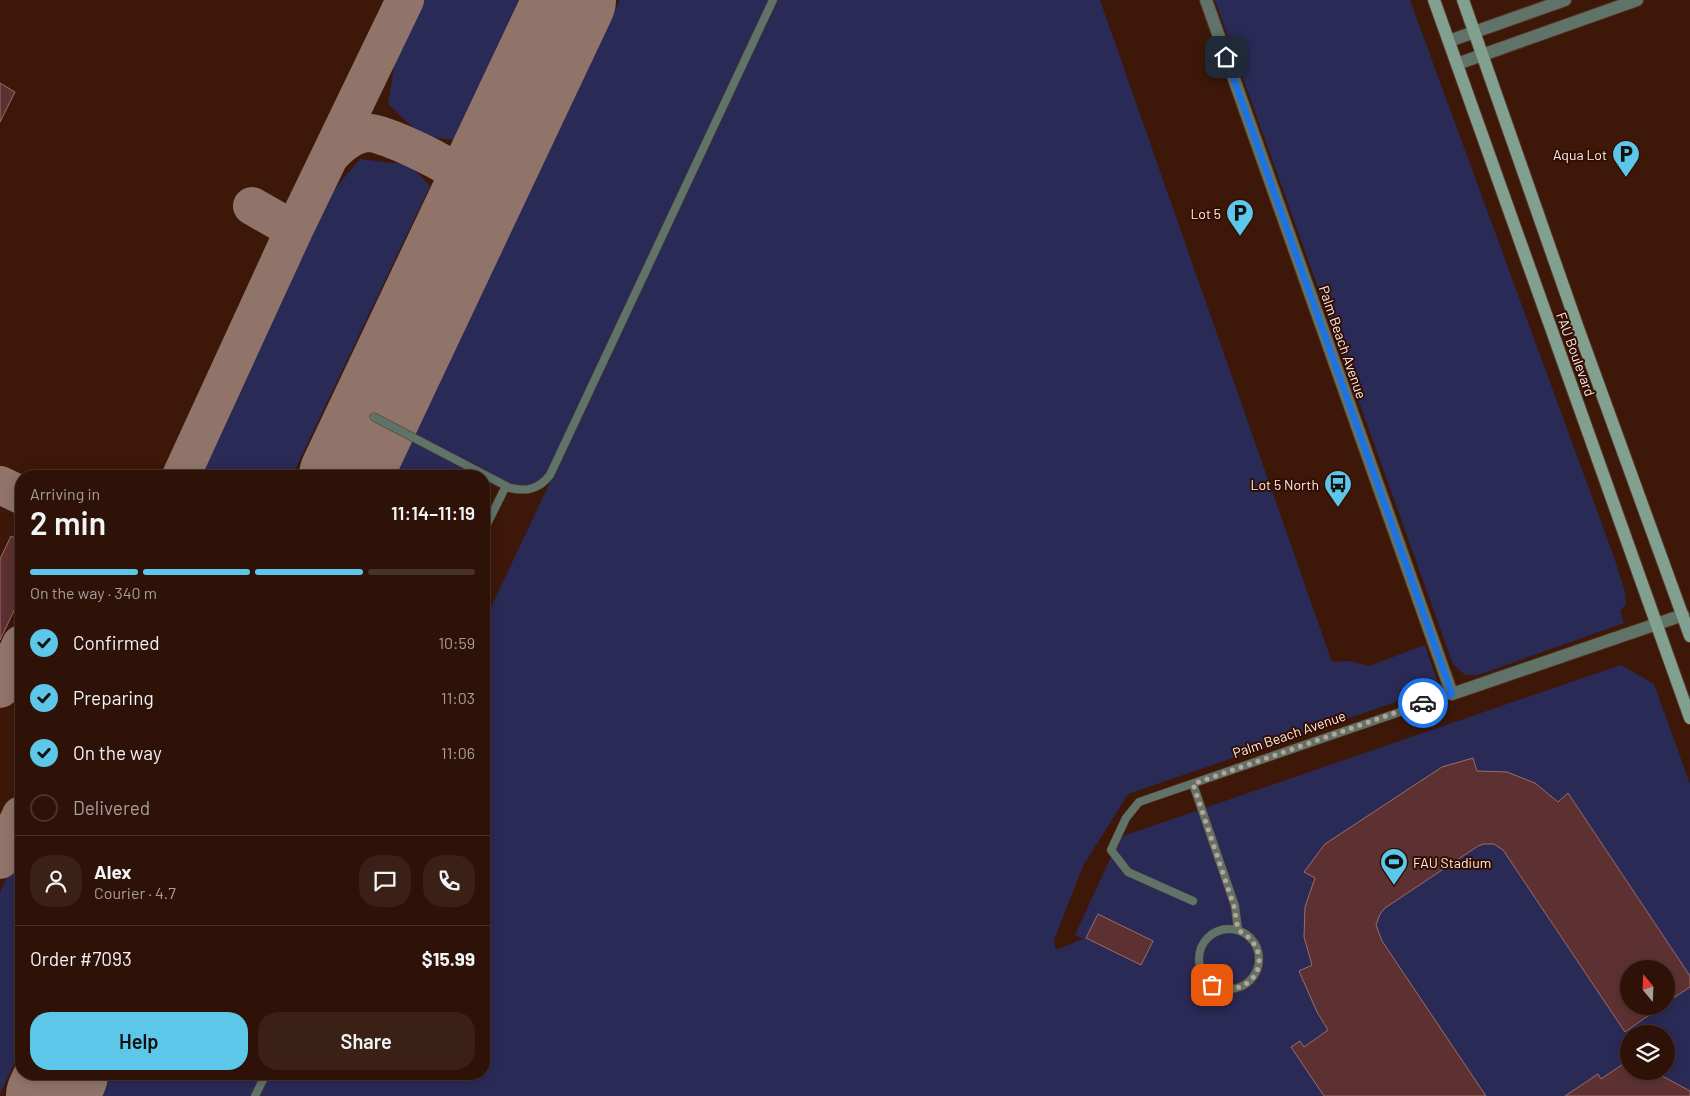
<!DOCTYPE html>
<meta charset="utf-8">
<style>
:root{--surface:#2e1207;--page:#3a2015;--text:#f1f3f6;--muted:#a79e9b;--line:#493228;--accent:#5cc7e8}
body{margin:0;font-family:Barlow,sans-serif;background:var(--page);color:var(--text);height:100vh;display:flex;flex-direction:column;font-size:19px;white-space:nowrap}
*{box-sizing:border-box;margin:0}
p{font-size:16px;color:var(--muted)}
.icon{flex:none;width:28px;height:28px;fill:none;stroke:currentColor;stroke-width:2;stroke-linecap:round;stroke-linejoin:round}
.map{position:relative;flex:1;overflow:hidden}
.drawer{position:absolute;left:15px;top:470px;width:475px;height:610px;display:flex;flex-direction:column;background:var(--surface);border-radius:20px;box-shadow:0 2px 12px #0003,0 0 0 1px var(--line)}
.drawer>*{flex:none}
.needle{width:32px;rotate:341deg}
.controls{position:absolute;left:1620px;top:960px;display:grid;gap:10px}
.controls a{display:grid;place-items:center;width:55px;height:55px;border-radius:50%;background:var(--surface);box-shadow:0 2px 12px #0003,0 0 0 1px var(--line);font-size:25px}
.pin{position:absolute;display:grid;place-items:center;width:42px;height:42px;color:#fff;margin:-21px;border-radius:10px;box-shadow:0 2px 8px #0006}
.courier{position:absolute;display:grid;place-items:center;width:50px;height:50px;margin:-25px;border:4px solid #1a73e8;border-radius:50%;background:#fff;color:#222;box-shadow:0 1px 6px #0007}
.summary em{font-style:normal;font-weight:600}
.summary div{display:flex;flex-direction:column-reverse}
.summary{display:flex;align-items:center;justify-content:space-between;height:85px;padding:0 15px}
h1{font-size:32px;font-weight:600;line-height:38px}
.bar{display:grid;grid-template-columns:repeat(4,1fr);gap:8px 5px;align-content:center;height:60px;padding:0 15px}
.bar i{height:6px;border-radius:4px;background:var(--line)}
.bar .selected{background:var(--accent)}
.bar p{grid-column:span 4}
.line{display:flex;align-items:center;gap:12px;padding:0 15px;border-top:1px solid var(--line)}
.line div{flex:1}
.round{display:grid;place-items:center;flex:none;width:52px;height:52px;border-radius:20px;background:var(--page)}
ol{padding:0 15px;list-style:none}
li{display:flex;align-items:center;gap:15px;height:55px}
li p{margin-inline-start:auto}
li .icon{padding:5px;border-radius:50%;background:var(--accent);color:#111;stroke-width:4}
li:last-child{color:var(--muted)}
li i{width:28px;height:28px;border:2px solid var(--line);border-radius:50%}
.primary-button{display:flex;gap:10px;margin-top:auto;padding:10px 15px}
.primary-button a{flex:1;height:58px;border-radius:20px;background:var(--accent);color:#111;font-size:20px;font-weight:600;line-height:58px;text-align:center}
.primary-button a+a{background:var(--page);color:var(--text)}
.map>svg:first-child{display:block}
.green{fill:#2a2a56;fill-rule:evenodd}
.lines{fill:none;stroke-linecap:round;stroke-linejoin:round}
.taxiway{stroke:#90746a;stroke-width:38}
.runway{stroke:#90746a;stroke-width:92}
.building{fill:#5d3131;stroke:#9d6c6a}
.lane-casing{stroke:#583628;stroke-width:9}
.street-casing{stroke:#583628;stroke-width:14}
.secondary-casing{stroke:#583628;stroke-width:14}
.lane{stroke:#607368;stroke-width:8}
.street{stroke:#607368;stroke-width:12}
.secondary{stroke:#81a08f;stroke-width:12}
.done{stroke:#baa299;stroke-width:5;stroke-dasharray:0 9}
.route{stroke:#1a73e8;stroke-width:6}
.labels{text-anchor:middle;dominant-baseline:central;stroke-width:4;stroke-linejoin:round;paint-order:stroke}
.poi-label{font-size:14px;fill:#fdede7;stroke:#320e02;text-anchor:end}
.street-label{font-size:14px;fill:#fdede7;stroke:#320e02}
</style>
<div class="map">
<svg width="1690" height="1096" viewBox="0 0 1690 1096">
<rect width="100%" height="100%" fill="#3d1809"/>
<path class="green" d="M420,0h99l-66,140 -31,-4 -34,-32 8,-48z
M620,0h153l-228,481 -25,9 -35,-14c7,14 6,23 -1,37v-37h-89z
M778,0h322l232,662 17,-1 20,5 56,-21 14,42 -311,107 -45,72 -29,74 2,10 27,-11 -8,-4 45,-98 501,-172 33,19 36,100v312h-1430l11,-22h213v-452zM1629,969h37v37h-37zM1629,1034h37v37h-37z
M1215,0h195l204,557 11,35 1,12 -6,7 4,12 -146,52h-13l-12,-11z
M360,159l50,6 20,21 -138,290h-101l137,-279z
M21,855v194l-21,45v-202l15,-30z
M111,1074h155l-11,22h-154z"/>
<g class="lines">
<path class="taxiway" d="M331,155c10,-11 23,-22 39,-22 15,1 78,30 87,41 11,12 11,29 11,44
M446,165c21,4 39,1 54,-15
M252,206l42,24
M181,476l113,-246 111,-230
M0,485l21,10
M0,689l21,-45
M0,860l21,-45"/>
<path class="runway" d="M345,476l225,-476
M52,1096l10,-22"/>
</g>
<path class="building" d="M0,83l15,9 -15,30z
M11,536l10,5v55l-21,44v-81z
M1473,758l4,13 30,1 28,11 23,19 10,-9 122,183v11l-24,16v-34h-37v37h33l-37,26 -122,-182 -9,-6h-10l-6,2 -93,62 -5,6 -4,11 6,16 104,155h-162l-33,-49 9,-6 4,6 24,-17 -11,-18 -18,-41 13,-6 -8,-28 1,-30 10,-29 -11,-6 21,-28 117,-77z
M1098,914l55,27 -12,24 -55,-27z
M1629,1060v11h24l37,20v5h-125l33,-22 3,5z"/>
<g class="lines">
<defs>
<path id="lane" d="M374,417l136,71c17,4 29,1 40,-13l223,-475
M484,530l22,-44
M1193,784l42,122 3,24
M1193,901l-65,-29 -17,-22 15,-32 13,-16 313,-108
M1199 959a30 30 0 1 1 60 0a30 30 0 1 1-60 0Z
M255,1096l11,-22"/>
<path id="street" d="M1206,0l246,694 231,-79
M1449,41l116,-41
M1457,64l180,-64"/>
<path id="secondary" d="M1434,0l256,718
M1463,0l115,328 112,308"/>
</defs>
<use href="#lane" class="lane-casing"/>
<use href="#street" class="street-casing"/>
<use href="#secondary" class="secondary-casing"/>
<use href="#lane" class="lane"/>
<use href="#street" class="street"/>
<use href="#secondary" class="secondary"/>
</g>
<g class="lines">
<path class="done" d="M1212,985c43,17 67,-33 26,-55l-4,-24 -41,-122 230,-81"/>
<path class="route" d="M1226,57l226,637 -29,9"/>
</g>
<defs>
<symbol id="parking-pin" viewBox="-11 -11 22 30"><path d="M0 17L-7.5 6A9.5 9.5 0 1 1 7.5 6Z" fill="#5cc7e8" stroke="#320e02"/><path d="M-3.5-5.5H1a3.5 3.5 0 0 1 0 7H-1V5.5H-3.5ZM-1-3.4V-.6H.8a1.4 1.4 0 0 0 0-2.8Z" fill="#111"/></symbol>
<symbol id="bus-pin" viewBox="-11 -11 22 30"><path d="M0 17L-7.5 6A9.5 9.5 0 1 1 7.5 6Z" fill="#5cc7e8" stroke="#320e02"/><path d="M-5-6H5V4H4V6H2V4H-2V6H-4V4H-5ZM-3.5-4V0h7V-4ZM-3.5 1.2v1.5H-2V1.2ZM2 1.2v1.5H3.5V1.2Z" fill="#111"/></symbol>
<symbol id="stadium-pin" viewBox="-11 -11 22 30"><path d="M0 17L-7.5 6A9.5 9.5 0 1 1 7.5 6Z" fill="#5cc7e8" stroke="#320e02"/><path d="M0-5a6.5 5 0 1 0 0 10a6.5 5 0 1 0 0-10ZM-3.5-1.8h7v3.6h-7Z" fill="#111"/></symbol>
</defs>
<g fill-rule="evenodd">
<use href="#parking-pin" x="1610" y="138" width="32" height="43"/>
<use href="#parking-pin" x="1224" y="197" width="32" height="43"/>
<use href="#bus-pin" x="1322" y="468" width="32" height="43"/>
<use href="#stadium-pin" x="1378" y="846" width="32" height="43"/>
</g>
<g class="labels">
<g class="poi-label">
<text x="1607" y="154">Aqua Lot</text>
<text x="1221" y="213">Lot 5</text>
<text x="1319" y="484">Lot 5 North</text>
<text x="1413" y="862" text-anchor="start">FAU Stadium</text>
</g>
<g class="street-label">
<text transform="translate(1343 342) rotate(71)">Palm Beach Avenue</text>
<text transform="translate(1576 354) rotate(70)">FAU Boulevard</text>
<text transform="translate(1289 734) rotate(-19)">Palm Beach Avenue</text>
</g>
</g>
</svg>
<div class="controls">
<a><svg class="needle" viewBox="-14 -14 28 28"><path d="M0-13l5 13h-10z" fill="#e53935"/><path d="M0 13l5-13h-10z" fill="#a79e9b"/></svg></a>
<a><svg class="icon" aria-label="layers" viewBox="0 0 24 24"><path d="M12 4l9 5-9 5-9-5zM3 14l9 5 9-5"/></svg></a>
</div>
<div class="pin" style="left:1212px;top:985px;background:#ea580c"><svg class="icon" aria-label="bag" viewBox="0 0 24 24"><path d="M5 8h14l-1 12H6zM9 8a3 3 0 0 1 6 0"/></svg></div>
<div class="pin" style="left:1226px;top:57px;background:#1f2937"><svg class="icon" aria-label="home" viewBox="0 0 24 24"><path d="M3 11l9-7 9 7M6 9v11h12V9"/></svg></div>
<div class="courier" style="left:1423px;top:703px"><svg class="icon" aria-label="car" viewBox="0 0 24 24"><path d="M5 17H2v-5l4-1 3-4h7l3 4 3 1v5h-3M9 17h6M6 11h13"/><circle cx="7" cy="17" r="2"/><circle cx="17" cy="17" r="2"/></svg></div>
<section class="drawer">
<div class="summary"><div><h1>2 min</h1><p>Arriving in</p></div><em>11:14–11:19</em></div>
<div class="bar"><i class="selected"></i><i class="selected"></i><i class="selected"></i><i></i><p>On the way · 340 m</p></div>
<ol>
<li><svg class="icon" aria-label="check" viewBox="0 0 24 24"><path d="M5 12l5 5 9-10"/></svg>Confirmed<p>10:59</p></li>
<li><svg class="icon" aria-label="check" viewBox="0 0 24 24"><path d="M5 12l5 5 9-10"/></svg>Preparing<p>11:03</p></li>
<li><svg class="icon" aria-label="check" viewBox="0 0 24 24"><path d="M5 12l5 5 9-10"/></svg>On the way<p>11:06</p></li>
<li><i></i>Delivered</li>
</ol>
<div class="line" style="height:90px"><a class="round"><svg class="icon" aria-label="person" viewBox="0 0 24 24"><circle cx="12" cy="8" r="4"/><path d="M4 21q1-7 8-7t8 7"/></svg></a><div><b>Alex</b><p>Courier · 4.7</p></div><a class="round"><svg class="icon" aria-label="chat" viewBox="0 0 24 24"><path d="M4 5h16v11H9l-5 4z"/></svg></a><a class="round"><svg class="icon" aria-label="phone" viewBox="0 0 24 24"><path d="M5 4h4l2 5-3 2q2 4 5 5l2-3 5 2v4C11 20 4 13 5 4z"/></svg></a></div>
<div class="line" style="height:65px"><div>Order #7093</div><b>$15.99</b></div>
<div class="primary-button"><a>Help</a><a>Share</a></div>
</section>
</div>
